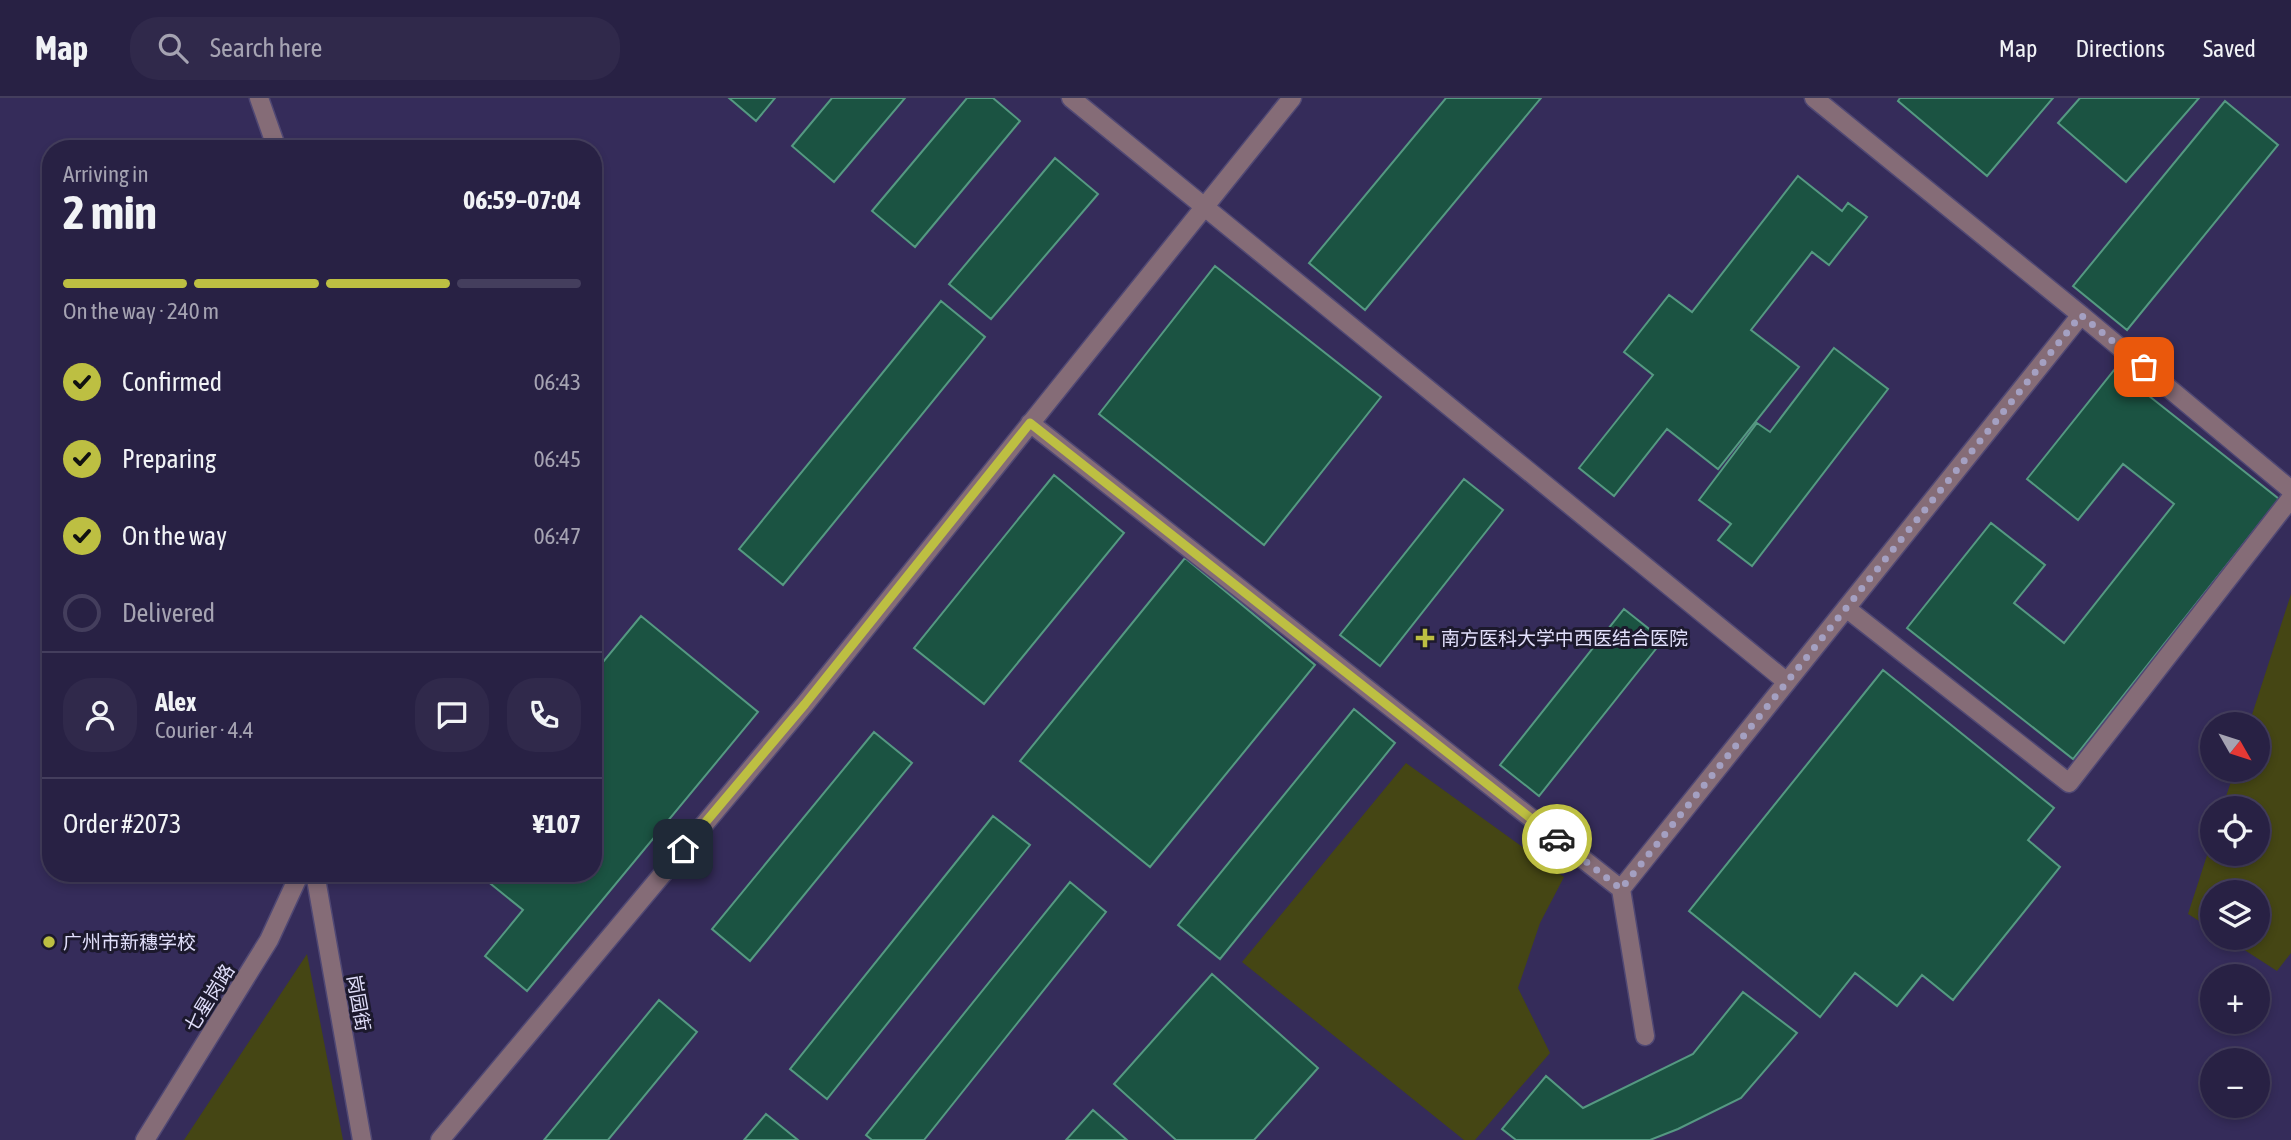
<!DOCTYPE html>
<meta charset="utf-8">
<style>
:root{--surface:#282144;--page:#30294b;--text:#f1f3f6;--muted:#a5a3b2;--line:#443e5d;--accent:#bdbf42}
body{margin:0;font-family:"Asap Condensed","Noto Sans SC",sans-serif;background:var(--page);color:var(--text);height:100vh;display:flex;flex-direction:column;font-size:26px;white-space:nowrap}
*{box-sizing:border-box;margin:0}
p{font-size:23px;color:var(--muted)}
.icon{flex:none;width:38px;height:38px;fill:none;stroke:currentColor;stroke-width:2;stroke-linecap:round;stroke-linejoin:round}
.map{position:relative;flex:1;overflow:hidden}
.panel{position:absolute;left:42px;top:42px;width:560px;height:742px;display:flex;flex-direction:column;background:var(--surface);border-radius:28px;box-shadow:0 4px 10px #0003,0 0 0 2px var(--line)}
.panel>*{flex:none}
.needle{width:46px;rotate:129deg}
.tools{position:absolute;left:2200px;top:614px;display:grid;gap:14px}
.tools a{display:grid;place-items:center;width:70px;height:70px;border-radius:50%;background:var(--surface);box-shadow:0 4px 10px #0003,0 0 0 2px var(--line);font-size:35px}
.pin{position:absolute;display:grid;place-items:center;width:60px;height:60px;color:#fff;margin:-30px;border-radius:14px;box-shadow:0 4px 10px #0006}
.courier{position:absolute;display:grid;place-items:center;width:70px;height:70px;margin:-35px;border:5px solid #bdbf42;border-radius:50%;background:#fff;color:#222;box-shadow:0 2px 9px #0007}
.overview em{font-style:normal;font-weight:700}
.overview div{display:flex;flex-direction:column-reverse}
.overview{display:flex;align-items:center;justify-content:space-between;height:119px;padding:0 21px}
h1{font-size:46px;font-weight:700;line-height:52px}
.bar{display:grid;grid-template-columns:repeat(4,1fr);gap:10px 7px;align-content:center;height:84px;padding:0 21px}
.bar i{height:9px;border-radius:5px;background:var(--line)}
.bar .selected{background:var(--accent)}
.bar p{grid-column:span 4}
.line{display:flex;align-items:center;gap:18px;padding:0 21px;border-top:2px solid var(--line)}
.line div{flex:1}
.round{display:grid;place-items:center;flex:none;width:74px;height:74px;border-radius:28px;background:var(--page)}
ol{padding:0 21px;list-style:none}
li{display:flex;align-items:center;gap:21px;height:77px}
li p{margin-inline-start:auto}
li .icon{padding:7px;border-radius:50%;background:var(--accent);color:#111;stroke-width:4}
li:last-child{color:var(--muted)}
li i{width:38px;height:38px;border:4px solid var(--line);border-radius:50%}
header{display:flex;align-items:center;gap:42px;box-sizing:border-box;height:98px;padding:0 35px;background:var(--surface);border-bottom:2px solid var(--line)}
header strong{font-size:33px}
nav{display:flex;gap:38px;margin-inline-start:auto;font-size:24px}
.search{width:490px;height:63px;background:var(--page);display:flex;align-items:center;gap:18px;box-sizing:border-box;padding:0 24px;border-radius:28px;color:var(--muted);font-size:26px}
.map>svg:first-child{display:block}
.green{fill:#454614}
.building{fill:#1b5342;stroke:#559982;stroke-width:2}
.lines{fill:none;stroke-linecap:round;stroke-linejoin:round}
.minor-casing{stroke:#504874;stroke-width:21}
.minor{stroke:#856c77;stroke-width:18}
.done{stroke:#a4a0c2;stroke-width:7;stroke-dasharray:0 12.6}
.route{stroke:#bdbf42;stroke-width:9}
.poi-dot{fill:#bdbf42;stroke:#1c192d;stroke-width:2.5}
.labels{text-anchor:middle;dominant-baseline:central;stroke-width:6;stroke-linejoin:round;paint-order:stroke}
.poi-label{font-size:19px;fill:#e0defa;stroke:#1c192d;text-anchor:start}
.street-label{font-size:19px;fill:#e0defa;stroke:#1c192d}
</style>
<header>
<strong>Map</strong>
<div class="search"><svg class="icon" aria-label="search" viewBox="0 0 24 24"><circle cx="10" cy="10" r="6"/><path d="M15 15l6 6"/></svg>Search here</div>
<nav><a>Map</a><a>Directions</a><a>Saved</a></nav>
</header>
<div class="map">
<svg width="2291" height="1042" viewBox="0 0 2291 1042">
<rect width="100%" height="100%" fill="#352c5a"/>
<path class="green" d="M2291,496v359l-14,18 -51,-33h32v-46h-46v37l-24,-15 24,-74v14h46v-46h-36l13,-38h23v-46h-9z
M1406,665l158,114 -24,46 -22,65 32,65 -75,87h-11l-222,-178z
M307,856l36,186h-159z"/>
<path class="building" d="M729,0h46l-19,23z
M832,0h73l-71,84 -42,-36z
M967,0h26l27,23 -105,126 -43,-36z
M1446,0h95l-176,212 -56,-47z
M1900,0h153l-66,78 -89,-75z
M2080,0h119l-73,84 -68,-59z
M2225,3l53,44 -151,185 -54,-44z
M1055,60l43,36 -107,125 -42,-35z
M1798,78l44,35 6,-8 19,14 -38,48 -17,-13 -61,78 48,37 -81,102 -51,-40 -53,67 -35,-28 74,-93 -29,-23 45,-57 23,17z
M1215,168l166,131 -117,148 -165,-131z
M941,203l44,36 -202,248 -44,-36z
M1834,250l54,41 -136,177 -34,-26 13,-16 -32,-24 58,-77 13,9z
M2115,271l164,130 -206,260 -166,-131 84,-105 54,42 -31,38 50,40 110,-139 -51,-40 -45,56 -51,-41z
M1054,377l70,58 -140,171 -70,-56z
M1464,381l39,31 -123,156 -40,-31z
M1185,460l130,107 -165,202 -130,-106z
M1624,511l39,31 -124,156 -39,-31z
M641,518l117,96 -231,279 -42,-35 38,-46 -37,-30 5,-7h102v-199z
M1883,572l171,138 -26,32 32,27 -107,133 -31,-25 -25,31 -42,-33 -35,44 -131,-106z
M1354,611l41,34 -175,216 -42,-34z
M874,634l38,31 -162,198 -38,-32z
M993,718l37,29 -203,254 -37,-30z
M1070,784l36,30 -182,228h-52l-6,-5z
M1212,876l106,94 -64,72h-78l-62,-56z
M1743,894l54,41 -56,65 -63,31 -28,11h-134l-14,-11 44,-53 37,32 110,-54z
M659,902l38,32 -89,108h-64z
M1093,1012l34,30h-61z
M766,1016l32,26h-54z"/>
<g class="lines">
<defs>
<path id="minor" d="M259,0l18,51
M1071,0l716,584
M2081,217l210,175
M1030,325l591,466
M1846,510l223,175 222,-285
M315,775l47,267
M1645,938l-24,-147 460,-574 -267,-217
M145,1042l124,-200 31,-67
M440,1042l365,-436 487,-606"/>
</defs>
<use href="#minor" class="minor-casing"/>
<use href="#minor" class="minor"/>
</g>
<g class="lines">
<path class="done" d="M1557,741l64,50 460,-574 63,52"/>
<path class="route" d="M683,751l122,-145 225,-281 527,416"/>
</g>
<g class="poi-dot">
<path d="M1421.5 529.5h7v7h7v7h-7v7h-7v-7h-7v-7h7z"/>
<circle cx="49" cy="844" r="7"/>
</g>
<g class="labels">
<g class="poi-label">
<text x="1441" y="540">南方医科大学中西医结合医院</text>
<text x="63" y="844">广州市新穗学校</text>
</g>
<g class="street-label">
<text transform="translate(209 900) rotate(-58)">七星岗路</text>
<text transform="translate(359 905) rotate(80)">岗园街</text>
</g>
</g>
</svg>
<div class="tools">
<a><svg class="needle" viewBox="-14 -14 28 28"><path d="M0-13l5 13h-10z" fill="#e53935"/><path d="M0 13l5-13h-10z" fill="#a5a3b2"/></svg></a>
<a><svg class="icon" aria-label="locate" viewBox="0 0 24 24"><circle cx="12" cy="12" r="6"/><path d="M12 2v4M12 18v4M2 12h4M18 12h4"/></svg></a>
<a><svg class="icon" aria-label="layers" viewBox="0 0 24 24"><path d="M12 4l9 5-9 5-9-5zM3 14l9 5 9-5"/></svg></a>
<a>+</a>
<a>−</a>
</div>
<div class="pin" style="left:2144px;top:269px;background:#ea580c"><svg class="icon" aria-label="bag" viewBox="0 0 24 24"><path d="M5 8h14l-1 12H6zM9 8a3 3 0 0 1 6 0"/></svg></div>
<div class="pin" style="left:683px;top:751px;background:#1f2937"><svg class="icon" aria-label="home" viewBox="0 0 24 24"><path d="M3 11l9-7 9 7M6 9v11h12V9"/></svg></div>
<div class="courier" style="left:1557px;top:741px"><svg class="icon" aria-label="car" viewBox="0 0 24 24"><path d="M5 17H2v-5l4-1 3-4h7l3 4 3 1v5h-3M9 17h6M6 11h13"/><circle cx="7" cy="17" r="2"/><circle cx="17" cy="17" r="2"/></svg></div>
<section class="panel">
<div class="overview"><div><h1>2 min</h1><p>Arriving in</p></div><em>06:59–07:04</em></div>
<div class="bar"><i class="selected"></i><i class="selected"></i><i class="selected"></i><i></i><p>On the way · 240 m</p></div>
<ol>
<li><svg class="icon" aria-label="check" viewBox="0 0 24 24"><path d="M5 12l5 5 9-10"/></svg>Confirmed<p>06:43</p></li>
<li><svg class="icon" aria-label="check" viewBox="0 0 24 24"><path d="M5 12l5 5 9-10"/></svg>Preparing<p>06:45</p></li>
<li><svg class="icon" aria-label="check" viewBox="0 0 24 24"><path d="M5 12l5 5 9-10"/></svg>On the way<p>06:47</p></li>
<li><i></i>Delivered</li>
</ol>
<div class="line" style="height:126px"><a class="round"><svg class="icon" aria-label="person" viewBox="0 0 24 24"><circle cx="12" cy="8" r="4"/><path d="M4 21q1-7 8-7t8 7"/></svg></a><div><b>Alex</b><p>Courier · 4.4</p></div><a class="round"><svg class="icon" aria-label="chat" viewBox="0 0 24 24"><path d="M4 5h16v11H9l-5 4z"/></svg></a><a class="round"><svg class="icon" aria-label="phone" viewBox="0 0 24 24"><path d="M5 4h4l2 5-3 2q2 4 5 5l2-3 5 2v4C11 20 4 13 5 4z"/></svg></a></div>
<div class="line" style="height:91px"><div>Order #2073</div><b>¥107</b></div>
</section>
</div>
